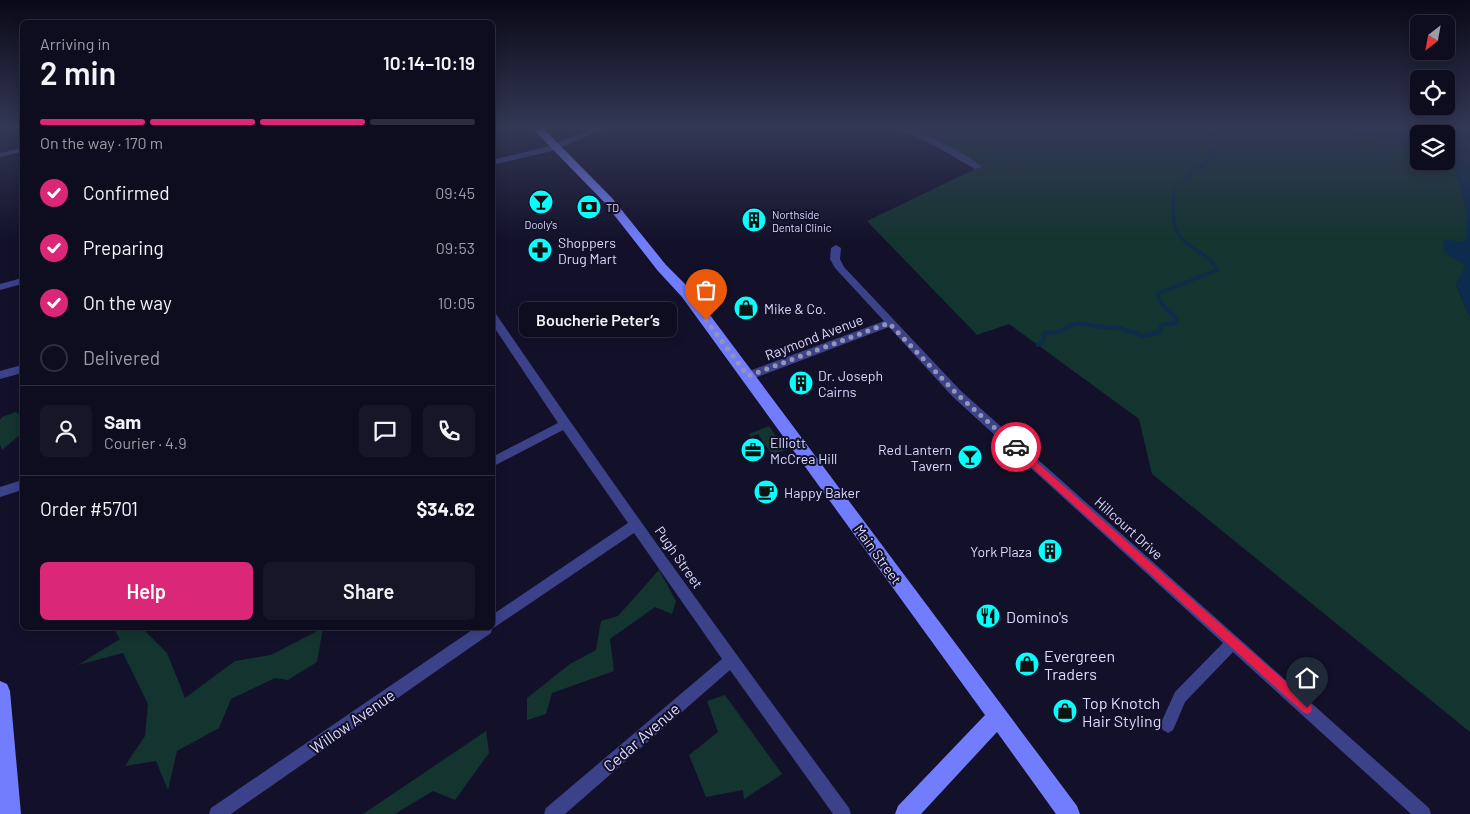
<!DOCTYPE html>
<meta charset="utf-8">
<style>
:root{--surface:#0e0d20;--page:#171629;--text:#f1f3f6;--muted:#9b9ca5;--line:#2e2d3e;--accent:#db2777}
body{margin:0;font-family:Barlow,sans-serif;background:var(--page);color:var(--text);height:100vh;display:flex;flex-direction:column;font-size:19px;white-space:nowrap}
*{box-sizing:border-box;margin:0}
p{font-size:16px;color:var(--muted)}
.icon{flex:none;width:28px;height:28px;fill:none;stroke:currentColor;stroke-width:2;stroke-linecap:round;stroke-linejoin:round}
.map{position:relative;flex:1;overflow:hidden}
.details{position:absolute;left:20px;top:20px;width:475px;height:610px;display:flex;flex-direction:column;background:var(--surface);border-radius:8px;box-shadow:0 2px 12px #0003,0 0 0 1px var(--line)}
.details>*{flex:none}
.needle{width:32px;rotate:211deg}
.fabs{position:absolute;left:1410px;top:15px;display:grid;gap:10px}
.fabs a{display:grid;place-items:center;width:45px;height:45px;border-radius:8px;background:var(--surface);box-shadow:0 2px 12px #0003,0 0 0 1px var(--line);font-size:25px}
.pin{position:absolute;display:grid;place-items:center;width:42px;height:42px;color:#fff;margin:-51px -21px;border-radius:50% 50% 50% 0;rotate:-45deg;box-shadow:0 0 5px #0007}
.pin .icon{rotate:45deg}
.courier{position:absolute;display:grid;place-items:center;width:50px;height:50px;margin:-25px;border:4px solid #e11d48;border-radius:50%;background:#fff;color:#222;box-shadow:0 1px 6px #0007}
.bubble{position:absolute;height:35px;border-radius:8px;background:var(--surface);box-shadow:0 2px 12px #0003,0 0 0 1px var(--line);font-size:16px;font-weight:600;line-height:35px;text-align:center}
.headline em{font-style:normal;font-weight:600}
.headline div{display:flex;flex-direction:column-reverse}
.headline{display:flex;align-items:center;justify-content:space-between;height:85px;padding:0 20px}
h1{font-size:32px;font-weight:600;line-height:38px}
.bar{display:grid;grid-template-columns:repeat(4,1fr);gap:8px 5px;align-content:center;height:60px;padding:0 20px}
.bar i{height:6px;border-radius:4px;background:var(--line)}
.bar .on{background:var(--accent)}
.bar p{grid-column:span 4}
.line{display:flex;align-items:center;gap:12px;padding:0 20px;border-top:1px solid var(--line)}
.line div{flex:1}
.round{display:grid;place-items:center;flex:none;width:52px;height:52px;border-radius:8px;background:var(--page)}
ol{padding:0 20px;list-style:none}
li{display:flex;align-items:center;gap:15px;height:55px}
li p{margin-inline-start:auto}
li .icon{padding:5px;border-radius:50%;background:var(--accent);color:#fff;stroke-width:4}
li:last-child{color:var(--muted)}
li i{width:28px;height:28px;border:2px solid var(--line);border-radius:50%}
.button{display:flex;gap:10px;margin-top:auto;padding:10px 20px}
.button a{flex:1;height:58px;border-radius:8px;background:var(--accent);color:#fff;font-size:20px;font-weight:600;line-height:58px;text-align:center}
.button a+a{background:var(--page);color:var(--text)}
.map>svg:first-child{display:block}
.green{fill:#143430}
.water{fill:#0d2b4d}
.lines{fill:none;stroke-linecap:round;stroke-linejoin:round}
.stream-far1{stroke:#0d2b4d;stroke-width:3}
.stream{stroke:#0d2b4d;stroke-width:4}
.street{fill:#3c4289;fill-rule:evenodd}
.secondary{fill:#727dfe;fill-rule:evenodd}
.route{fill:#e11d48}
.done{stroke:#9594b4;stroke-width:5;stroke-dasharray:0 9}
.labels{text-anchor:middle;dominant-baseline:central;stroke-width:4;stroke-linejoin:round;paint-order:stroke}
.far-poi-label{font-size:11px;fill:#dbdaff;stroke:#13112a;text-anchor:start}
.poi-label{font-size:14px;fill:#dbdaff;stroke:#13112a;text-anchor:start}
.street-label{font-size:14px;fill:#dbdaff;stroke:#13112a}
.near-poi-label{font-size:16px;fill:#dbdaff;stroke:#13112a;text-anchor:start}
.near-street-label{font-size:16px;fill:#dbdaff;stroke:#13112a}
</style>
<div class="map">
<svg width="1470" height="814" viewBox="0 0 1470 814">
<rect width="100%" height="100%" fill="#13112a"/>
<path class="green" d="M900,127h447l72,22v12h21l16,10 10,37v58l-10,19 14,32v415l-318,-258 -13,-55 -130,-95 -32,11 -110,-114 110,-53 -37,-23z
M16,412l6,4v17l-20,17 -2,-6v-24l2,-3z
M769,426l17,24 -14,5 -14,-21 -7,3 -2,-3z
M659,570l17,31 -4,13 -17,-7 -45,32 4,32 -62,22 -6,21 -19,6v-22l43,-34 26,-14 5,-29 17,-5z
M113,628h29l25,25 18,45 50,-37 36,-6 52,-27 -6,34 -29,18 -13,-2 -44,21 -12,29 -42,23 -9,39 -12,-29 -31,5 20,-30 3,-32 -25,-51 -45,12 42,-26z
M725,695l57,79 -38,25 -1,-9 -37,7 -17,-42 29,-23 -11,-31z
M486,731l3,22 -34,47 -22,-9 -38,23h-32z"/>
<path class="water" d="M1347,127h123v190l-14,-32 10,-19 -23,-15 1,-11 22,2v-34l-10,-37 -16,-10h6v-27h-27v15z"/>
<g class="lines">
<path class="stream-far1" d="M1184,180l5,-2 1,-5c22,-9 27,-24 23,-46
M1161,301l-4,-7 60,-24c-9,-19 -34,-22 -41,-41 -5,-13 -2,-27 -2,-40"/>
<path class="stream" d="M1038,345l6,-4 -1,-8 15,-1 19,-9 32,5 7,-1 28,9 16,-4 1,-7 15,-2v-5l-12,-11 -4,-7"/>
<path class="street" d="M597,127h11l-56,24 -60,14v-5l54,-13z
M896,127c19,0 72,27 86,40l-7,2 -38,-22z
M22,148v4l-22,5v-4z
M836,245l5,3 -1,11 4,8 117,124 468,417 2,6h-20l-178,-162 -48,50 -12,28 -5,3 -5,-3 -3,-5 15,-33 48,-49 -270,-246 -64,-70 -137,52h-8l-1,-3 1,-3 140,-52 -49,-53 -5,-9 1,-11z
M22,278v6l-22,6v-6z
M492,313l4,1c114,167 232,330 353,494l2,6h-18l-103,-144 -165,144h-21l2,-6 176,-149 -88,-126 -142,96 -1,4 -260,181h-22l2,-6 264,-180h17v-13l136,-92 -65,-93 -71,37v-10l66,-34 -66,-99z
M22,365v8l-22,6v-8z
M22,480v10l-22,7v-10z"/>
<path class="secondary" d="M531,127h11l70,71 54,67 26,26 385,515 3,8h-24l-59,-82 -76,82h-26l3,-8 87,-91 -303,-418 -24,-26 -54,-69z
M0,681l7,3 3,7 11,123h-21z"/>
</g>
<linearGradient id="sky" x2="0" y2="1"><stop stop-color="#0a0917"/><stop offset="0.53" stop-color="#333855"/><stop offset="1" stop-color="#333855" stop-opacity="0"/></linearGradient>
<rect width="1470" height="241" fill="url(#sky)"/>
<path class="route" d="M1016,444l295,260 1,4 -1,4 -4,2 -4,-2 -290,-262 -1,-3z"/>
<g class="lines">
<path class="done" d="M706,320l42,56 141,-53 68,71 59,53"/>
</g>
<defs>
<symbol id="bar-disc" viewBox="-11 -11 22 22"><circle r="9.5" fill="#07fefc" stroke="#13112a"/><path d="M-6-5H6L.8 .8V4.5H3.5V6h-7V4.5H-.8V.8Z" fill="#111"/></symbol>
<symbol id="bank-disc" viewBox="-11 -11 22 22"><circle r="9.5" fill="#07fefc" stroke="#13112a"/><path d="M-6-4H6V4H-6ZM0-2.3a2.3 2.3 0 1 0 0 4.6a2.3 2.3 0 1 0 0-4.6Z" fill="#111"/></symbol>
<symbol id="building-disc" viewBox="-11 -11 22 22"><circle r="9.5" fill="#07fefc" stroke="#13112a"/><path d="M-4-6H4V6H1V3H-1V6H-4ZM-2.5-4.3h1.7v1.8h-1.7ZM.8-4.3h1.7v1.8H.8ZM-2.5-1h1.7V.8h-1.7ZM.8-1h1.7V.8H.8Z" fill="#111"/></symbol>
<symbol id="pharmacy-disc" viewBox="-11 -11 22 22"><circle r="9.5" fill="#07fefc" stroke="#13112a"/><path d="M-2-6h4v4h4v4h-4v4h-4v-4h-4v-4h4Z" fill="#111"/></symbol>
<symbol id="shop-disc" viewBox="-11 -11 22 22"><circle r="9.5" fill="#07fefc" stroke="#13112a"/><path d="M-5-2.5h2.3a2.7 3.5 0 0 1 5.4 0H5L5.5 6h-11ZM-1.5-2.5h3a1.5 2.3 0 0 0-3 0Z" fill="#111"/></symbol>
<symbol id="office-disc" viewBox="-11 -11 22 22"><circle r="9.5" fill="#07fefc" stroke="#13112a"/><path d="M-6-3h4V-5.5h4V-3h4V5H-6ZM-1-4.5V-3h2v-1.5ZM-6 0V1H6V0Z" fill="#111"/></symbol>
<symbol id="cafe-disc" viewBox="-11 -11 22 22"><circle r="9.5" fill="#07fefc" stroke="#13112a"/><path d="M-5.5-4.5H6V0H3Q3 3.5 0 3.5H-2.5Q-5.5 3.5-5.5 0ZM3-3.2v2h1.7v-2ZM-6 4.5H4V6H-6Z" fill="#111"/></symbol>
<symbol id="restaurant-disc" viewBox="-11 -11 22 22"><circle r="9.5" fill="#07fefc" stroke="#13112a"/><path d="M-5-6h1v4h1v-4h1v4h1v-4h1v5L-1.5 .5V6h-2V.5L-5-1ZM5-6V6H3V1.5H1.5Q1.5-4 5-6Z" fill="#111"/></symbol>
</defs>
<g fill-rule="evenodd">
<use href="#bar-disc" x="527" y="188" width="28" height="28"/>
<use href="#bank-disc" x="575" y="193" width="28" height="28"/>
<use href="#building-disc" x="740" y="206" width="28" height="28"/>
<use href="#pharmacy-disc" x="526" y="236" width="28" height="28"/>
<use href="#shop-disc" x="732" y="294" width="28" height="28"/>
<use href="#building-disc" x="787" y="369" width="28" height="28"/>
<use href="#office-disc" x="739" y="436" width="28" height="28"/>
<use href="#bar-disc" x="956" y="443" width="28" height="28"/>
<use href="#cafe-disc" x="752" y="478" width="28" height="28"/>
<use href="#building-disc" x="1036" y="537" width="28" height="28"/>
<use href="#restaurant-disc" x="974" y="602" width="28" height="28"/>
<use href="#shop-disc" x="1013" y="650" width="28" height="28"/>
<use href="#shop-disc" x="1051" y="697" width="28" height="28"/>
</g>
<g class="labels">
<g class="far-poi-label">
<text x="606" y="207">TD</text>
<text x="772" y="214">Northside<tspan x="772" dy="13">Dental Clinic</tspan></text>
<text x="541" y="224" text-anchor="middle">Dooly's</text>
</g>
<g class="poi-label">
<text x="558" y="242">Shoppers<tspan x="558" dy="16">Drug Mart</tspan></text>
<text x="764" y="308">Mike &amp; Co.</text>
<text x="818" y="375">Dr. Joseph<tspan x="818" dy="16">Cairns</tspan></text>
<text x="770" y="442">Elliott<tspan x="770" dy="16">McCrea Hill</tspan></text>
<text x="952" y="449" text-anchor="end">Red Lantern<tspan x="952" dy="16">Tavern</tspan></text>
<text x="784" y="492">Happy Baker</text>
<text x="1032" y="551" text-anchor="end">York Plaza</text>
</g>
<g class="street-label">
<text transform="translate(814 337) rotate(-21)">Raymond Avenue</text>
<text transform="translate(1129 528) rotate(42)">Hillcourt Drive</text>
<text transform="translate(878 554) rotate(54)">Main Street</text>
<text transform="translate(679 557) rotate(55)">Pugh Street</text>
</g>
<g class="near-poi-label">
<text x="1006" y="616">Domino's</text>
<text x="1044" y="655">Evergreen<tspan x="1044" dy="18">Traders</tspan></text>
<text x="1082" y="702">Top Knotch<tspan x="1082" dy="18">Hair Styling</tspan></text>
</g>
<g class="near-street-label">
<text transform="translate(352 721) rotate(-35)">Willow Avenue</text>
<text transform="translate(641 737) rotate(-41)">Cedar Avenue</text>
</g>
</g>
</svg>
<div class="fabs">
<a><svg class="needle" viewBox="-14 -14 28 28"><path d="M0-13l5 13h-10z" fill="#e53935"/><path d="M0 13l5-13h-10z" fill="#9b9ca5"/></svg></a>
<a><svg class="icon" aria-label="locate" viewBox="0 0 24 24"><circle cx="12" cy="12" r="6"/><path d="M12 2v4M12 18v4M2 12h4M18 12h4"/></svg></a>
<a><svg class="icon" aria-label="layers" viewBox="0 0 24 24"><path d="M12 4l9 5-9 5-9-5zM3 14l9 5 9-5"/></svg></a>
</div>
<div class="pin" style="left:706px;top:320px;background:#ea580c"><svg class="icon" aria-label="bag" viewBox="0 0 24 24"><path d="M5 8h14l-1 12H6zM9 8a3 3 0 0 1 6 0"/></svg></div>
<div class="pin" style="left:1307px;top:708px;background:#1f2937"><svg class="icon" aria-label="home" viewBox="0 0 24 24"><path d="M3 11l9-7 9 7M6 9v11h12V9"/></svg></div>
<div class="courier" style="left:1016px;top:447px"><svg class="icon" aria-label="car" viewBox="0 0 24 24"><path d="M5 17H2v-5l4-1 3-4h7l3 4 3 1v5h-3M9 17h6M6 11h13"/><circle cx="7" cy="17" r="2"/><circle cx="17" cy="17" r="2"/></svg></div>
<div class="bubble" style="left:519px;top:302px;width:158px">Boucherie Peter’s</div>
<section class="details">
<div class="headline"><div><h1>2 min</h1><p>Arriving in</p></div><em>10:14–10:19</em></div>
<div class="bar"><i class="on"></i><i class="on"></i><i class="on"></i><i></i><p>On the way · 170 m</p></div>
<ol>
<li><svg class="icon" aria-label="check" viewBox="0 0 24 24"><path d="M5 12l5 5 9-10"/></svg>Confirmed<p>09:45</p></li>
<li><svg class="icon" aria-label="check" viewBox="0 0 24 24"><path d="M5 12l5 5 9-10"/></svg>Preparing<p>09:53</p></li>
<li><svg class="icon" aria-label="check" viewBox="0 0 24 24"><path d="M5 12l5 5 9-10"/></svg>On the way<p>10:05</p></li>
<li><i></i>Delivered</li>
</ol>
<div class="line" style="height:90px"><a class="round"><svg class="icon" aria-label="person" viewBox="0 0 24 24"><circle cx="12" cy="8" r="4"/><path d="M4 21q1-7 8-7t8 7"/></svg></a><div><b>Sam</b><p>Courier · 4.9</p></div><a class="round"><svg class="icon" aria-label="chat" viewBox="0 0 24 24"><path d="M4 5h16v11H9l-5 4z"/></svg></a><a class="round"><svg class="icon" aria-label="phone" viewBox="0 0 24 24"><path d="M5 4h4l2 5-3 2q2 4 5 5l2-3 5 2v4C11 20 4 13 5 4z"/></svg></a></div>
<div class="line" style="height:65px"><div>Order #5701</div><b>$34.62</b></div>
<div class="button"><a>Help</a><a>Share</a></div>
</section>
</div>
